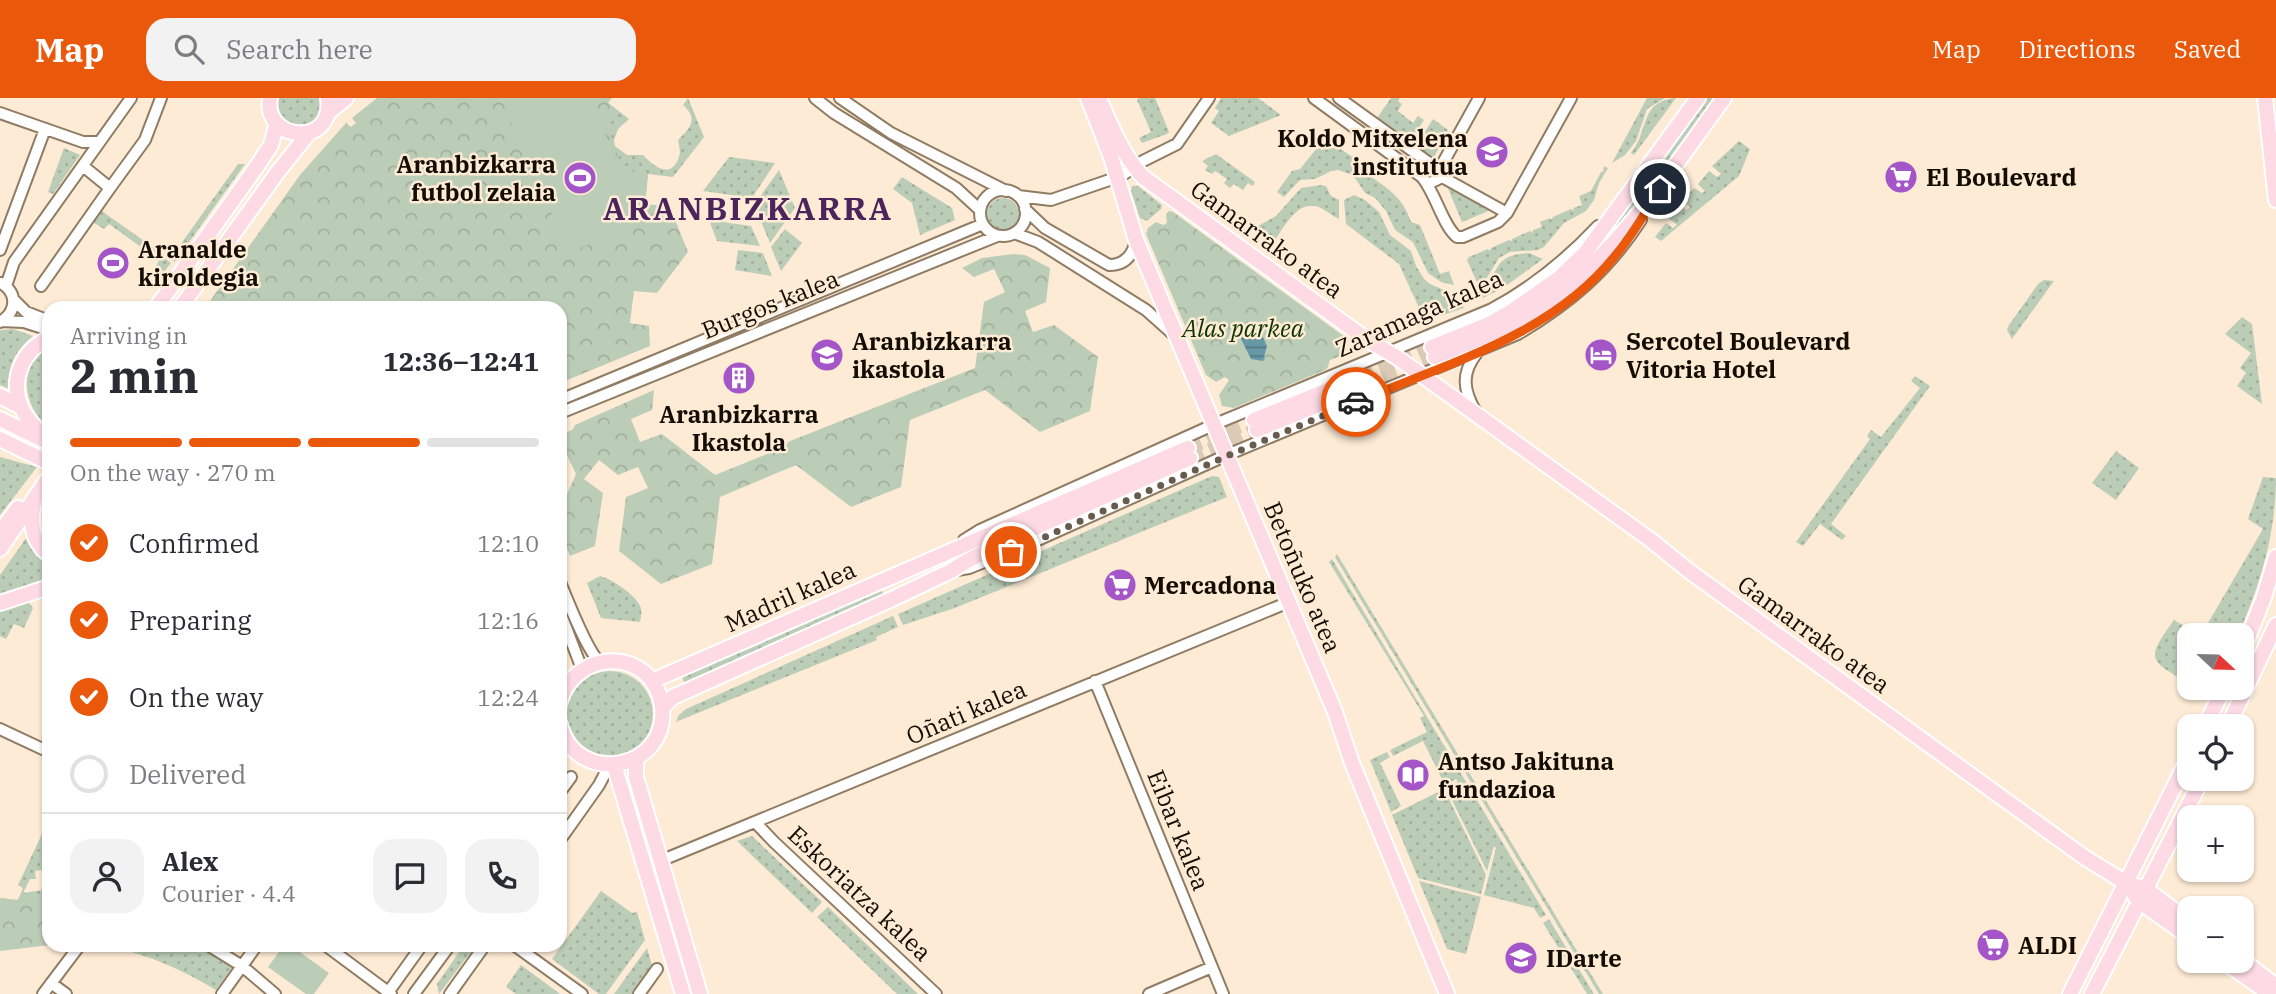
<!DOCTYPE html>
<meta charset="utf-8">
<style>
:root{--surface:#fff;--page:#f2f2f3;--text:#2b2b33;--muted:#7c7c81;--line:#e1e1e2;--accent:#ea580c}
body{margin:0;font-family:"IBM Plex Serif",serif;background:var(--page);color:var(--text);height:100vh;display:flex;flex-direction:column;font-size:26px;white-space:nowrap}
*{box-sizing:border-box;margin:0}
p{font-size:23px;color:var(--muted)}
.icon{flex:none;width:38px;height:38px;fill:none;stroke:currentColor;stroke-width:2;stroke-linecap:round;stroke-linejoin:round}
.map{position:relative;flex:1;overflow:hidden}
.panel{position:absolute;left:42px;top:203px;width:525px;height:651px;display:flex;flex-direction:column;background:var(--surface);border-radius:21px;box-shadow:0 2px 5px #0004}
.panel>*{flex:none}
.needle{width:46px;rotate:112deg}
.fabs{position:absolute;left:2177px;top:525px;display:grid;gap:14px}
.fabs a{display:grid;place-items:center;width:77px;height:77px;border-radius:14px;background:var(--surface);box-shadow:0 2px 5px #0004;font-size:35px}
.pin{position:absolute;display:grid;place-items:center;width:60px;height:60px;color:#fff;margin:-30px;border:4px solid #fff;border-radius:50%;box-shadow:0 2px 7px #0007}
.courier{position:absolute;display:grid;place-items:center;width:70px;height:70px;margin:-35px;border:5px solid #ea580c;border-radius:50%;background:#fff;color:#222;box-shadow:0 2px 9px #0007}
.overview em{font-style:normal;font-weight:700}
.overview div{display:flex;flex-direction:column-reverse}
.overview{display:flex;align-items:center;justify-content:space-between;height:119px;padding:0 28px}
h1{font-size:46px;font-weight:700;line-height:52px}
.bar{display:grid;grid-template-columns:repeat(4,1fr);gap:10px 7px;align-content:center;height:84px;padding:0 28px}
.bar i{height:9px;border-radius:5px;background:var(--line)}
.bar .active{background:var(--accent)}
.bar p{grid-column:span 4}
.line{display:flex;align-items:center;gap:18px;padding:0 28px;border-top:2px solid var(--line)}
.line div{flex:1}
.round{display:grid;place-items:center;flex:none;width:74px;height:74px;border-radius:21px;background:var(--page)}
ol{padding:0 28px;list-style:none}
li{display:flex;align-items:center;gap:21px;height:77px}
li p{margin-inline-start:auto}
li .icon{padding:7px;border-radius:50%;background:var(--accent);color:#fff;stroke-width:4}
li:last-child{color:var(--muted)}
li i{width:38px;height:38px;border:4px solid var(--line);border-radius:50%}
header{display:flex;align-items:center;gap:42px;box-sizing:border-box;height:98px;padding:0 35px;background:var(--accent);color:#fff}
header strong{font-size:33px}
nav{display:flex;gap:38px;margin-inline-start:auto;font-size:24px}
.search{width:490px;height:63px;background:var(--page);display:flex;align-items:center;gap:18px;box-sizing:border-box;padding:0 24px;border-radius:21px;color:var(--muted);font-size:26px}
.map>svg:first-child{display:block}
.grass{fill:url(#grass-dots)}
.park{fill:url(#park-crowns)}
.pitch{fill:#bccdb7}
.water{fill:url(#water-rules)}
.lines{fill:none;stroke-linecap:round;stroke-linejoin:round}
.major-tunnel{stroke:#dacab6;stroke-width:14;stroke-dasharray:14 7;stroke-linecap:butt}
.minor-casing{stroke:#907b63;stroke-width:14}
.major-casing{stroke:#fff;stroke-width:18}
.minor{stroke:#fff;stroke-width:10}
.major{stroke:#fddae4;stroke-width:14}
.done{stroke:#665b4d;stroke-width:7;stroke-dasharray:0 12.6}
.route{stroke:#ea580c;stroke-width:9}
.labels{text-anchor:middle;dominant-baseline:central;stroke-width:5;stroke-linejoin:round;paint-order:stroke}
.poi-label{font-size:24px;font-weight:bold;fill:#140d04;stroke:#fdebd5;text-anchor:start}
.street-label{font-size:24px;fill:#140d04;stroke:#fdebd5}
.park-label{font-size:24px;font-style:italic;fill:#0f3401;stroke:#fdebd5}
.district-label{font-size:32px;font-weight:bold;letter-spacing:2px;fill:#4a245b;stroke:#fdebd5}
</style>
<header>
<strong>Map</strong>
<div class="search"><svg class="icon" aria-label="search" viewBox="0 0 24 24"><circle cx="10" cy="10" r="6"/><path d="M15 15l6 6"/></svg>Search here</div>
<nav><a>Map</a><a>Directions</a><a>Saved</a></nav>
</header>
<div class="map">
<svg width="2276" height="896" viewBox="0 0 2276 896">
<defs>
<pattern id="grass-dots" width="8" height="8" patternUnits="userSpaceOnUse" patternTransform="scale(1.75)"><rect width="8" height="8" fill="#bccdb7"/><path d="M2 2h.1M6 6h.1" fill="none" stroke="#a1af9c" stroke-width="1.8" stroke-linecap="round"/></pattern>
<pattern id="park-crowns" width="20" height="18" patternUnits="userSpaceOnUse" patternTransform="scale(1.75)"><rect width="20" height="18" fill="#bccdb7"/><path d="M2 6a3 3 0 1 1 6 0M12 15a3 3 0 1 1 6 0" fill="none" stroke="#a1af9c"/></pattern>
<pattern id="water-rules" width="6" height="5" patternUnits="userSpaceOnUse" patternTransform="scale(1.75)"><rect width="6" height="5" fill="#6698a6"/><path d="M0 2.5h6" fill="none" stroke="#537a85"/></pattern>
</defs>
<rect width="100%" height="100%" fill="#fdebd5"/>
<path class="grass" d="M276,0h45c4,35 -32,38 -43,17 -2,-4 -2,-12 -2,-17z
M589,0h13l27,21 -11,10 -4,11 1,6 12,9h16c9,10 28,26 36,2 2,-5 0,-11 -1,-17 12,-12 21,-21 5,-35l5,-7 16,39 -31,40 -25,-3 -3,30 25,3 -27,13z
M1139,0h16l14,34 -2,2 -25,9 -3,-5 12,-6 -14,-32z
M1221,0h37l23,17 -52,21 -18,-13 8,-12 -4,-3z
M1391,0h9l-2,3 4,3 -4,7 15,12 5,-7 6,4 -16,24 -33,-23z
M1647,0h18l-18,11 -11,32 -11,14 -13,8z
M1676,0l-42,57 -3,-2c18,-21 8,-52 45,-55z
M1707,0h10l-101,136 -52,46 46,-50z
M1433,21l15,11 -14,27 -7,1 -13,-9z
M1325,40l39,27 3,4 -1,4c21,15 37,24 45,49l9,3 20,49 9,-3 5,14 -13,-3 -13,-9 -15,-31 -18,-12 -9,-19 -11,-13 -10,-5 -12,-18 -15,-5 -7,1 -16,8 -15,1 -16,17 -7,-5 15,-21 8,-2z
M1739,43l11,8 -11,27 -78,65 -6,-4 11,-14 7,5 4,-3 -9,-7 11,-13 7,5 4,-3 -8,-6 12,-13 8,5 3,-2 -7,-7 11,-13 8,6 4,-3 -9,-8z
M64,50l16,7 -27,39 -5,-2z
M1216,56l39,28 -2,4 -5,-3 -5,7 -9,-6 -4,4 -6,-5 3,-4 -12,-8 -3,3 -7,-4 3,-4 -6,-5z
M729,59l46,6 -23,35 -49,-7z
M238,66h7l-70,98 -5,-3z
M1604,68l4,2 -9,15 -5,17 -8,11 -22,12 -20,24 -6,3 -28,2 -11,6 -19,31 -13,-29 2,-3 19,-8 2,2 1,-3 18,-8 3,1v-2l18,-8 2,2 1,-3 9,-3 -2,-5 10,-4 1,2 2,-3 18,-8 3,2 -1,-3 9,-3 -3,-9 12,-5 10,-19h2z
M779,72l16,38 -25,35 -16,-38z
M902,79l50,31 3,12 -35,15 -8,-32 -19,-14z
M1446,86l45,26 -29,12z
M1321,87l5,1 5,10 8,4v19c-7,-3 -13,-9 -20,-12 -22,-7 -34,19 -44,33l-19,-13 20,-11 25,-28z
M1132,88h6l24,19 -1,4 -14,12 -7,-3 -9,-27z
M1354,97l11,5 14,12 11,23 21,16 5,15 8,13 6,5 23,10 11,14 -39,13 -26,-57 -53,-40 -2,-24z
M987 116a16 16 0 1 1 32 0a16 16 0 1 1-32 0Z
M99,111l65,46 -1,2 8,6 -7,9 -8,-6 3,-6 -50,-36 -5,5 -13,-8z
M709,122l42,6 9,20 -43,-5z
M785,131l17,14 -21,28 -10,-24z
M738,152l25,3 9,23 -37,-6z
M1529,155l14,6 -40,29 -20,10 -3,-6c22,-22 12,-37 49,-39z
M2044,182l10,1 -42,58 -5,-9 2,-5 29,-41z
M2242,219l10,7 10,80 -25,-18 9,-13 -6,-5 11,-15 -26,-19z
M13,231l20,7c-18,14 -26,31 -24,53l-9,-4v-55z
M49,250v79c-26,-19 -33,-63 0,-79z
M1915,278l15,10 -99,138 15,12 -4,4 -22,-16 -17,22 -7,-4 74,-103 -3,-3 4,-6 10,7 39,-49 -9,-7z
M2116,353l23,17 -23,32 -24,-17z
M0,359l37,10 -37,48z
M1212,378l7,1 8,20 -272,111 -52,17 -5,-11z
M2263,379l13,1c0,55 -16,108 -38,157h-37l62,-106 -15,-10z
M29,436l20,27v21l-49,15v-22z
M1337,456l266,440h-4l-264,-437z
M1332,461l214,356 -6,3 -6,-10 -50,-13 12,-47 -2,-2 -7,25 -41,-83 12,-6 -2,-3 -11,6 -22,-44 -30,15 -3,-6 37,-18 -7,-14 4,-2 -95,-154z
M600,478c11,3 33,17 39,28 4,6 2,12 1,18l-39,-4 -14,-35z
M881,490l3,8 -199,88 -3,-7z
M27,503l6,7 -9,20 -10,-4 -8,15 -6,-3v-26z
M893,518l5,11 -22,10 1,3 -199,81 -2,3 2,-8 8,-7z
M2174,522l26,15h-11v48c-43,-23 -42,-25 -15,-63z
M567 616a43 43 0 1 1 86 0a43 43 0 1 1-86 0Z
M1387,654l3,5 -10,6 21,43 -10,6 -21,-52z
M1444,691l42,86 -5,19 -63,-16 -26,-63z
M49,721l-2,25 2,25 -14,2 1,8h-6l-7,14 26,-4v33l-49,-24 18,2 5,-12 -5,-3z
M752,738l70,66 -10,11 -75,-72z
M1419,783l62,16 -15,57 -19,-5z
M601,793l31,22 5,-1 8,28 -39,54h-7l-47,-35z
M828,809l90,87h-21l-80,-77z
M1549,821l40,67 5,8h-7l-44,-71z
M112,847h92l31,19 -19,26c-33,-20 -67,-35 -105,-43z
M464,847h12l-37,49 -2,-10z
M647,850l5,17 -20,29h-18z
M521,867l39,29h-44l-10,-7z"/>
<path class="park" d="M377,0h235l-4,5 7,6 -10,15 18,45 25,4 -3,31 25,3 18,45 -31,41 -23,-2 -4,32 19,3 1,20 -90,37v-75h-355l95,-133 46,-52 5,4 5,-4 -4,-5z
M1169,113l4,1 172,125 1,8 -6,3 -1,4 5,3 -14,5 -3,9 -93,39 -12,-2 -3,-11 10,-15 -4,-3 -9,5 -10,-7 -60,-141 2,-6 8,-6 7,3 4,-2 -1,-9z
M1013,156l12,1 25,13 -4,34 -21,9 8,21 21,-7 44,32 -8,54 -50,21 -55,-42 -75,30 -9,67 -50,20 -55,-42 -76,32 -8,67 -51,20 -42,-33 7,-54 22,-9 -10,-21 -20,8 -19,-15 -15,19 19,14 -8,53 -25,10c-16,-39 -10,-46 6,-82l-16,-33v-6l12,-5 3,-5 79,-35 -2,20 -21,9 9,23 22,-8 53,41 67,-27 8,-7 185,-73 9,-66 21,-10 -11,-23 -20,8 -12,-9 20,-10z
M49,796l1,51 -50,6v-53l17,2z"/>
<path class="pitch" d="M541,0h48l54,122 -74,33 -62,-140z
M284,847h6l39,28 -15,21h-8l-38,-27z"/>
<path class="water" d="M1248,223l2,6 9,2 8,17 -4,15 -12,-2 -10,-20 4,-7 -1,-6z"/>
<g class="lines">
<path class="major-tunnel" d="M1360,279l72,-30
M1364,288l71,-29
M1188,350l66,-28
M1190,360l67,-28"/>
<defs>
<path id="minor" d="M815,0l19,15 122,75 24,22
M840,0l51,35 115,58
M1314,0l108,79c14,17 21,49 35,60h6l35,-15 9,-9 64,-115
M1339,0l100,72
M0,15l83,29h16
M1439,78v-6l40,-72
M1428,86l14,-7 65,36
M110,90l35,-48 16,-42
M980 115a23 23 0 1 1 46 0a23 23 0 1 1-46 0Z
M1018,98l33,4 70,-24 22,-15 34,-17 32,-46
M1025,111l20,19 64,37c16,0 24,-10 27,-25
M1014,135l24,9 108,68 27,24
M0,152l45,-121
M6,188l8,-24 117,-164
M41,188l69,-98 -27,-22
M13,201l13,13 23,9
M1,223l23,1 25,8
M0,224c17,-10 18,-29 1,-39
M560,302l423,-176
M1476,314c-13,-22 -15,-39 1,-59
M560,315l437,-177
M964,442l16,-10 233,-105 279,-116c39,-21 75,-50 106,-83
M957,472l12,-2 62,-25 196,-88 291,-121c52,-31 90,-63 123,-114
M560,484c7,17 28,71 40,80
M560,514l22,57
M1095,583l128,313
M0,631l49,23
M560,652l6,-9
M560,694l11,-15
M755,724l19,20 162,152
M560,742l39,-55 10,-19
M660,763l629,-259
M208,847l34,21 33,28
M325,847l66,49
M514,847l68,49
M51,885l15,11
M43,896l37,-49
M222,896l35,-49
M387,896l35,-49
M414,896l36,-49
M450,896l35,-49
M639,896l18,-25
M1149,896l63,-27"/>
<path id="major" d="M270,0c-8,43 65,51 58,0
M1088,0l23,59 25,83 199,472 17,51 95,231
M1099,0c12,28 23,56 44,79l223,162 32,19 254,183 37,30 395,286 42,26 20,6 43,32
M2265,0l11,102
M328,15l18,-15
M156,210l99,-139 16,-24 6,-22
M180,210l97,-135 32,-40
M1432,249l57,-23 20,-11 50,-35 26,-25 113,-155
M1435,259c40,-16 80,-32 115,-57 69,-48 124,-134 174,-202
M0,298l21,11
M0,321l43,21
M1254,322l106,-43
M1257,332l107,-44
M0,341l49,24
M49,344c-9,-10 -22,-21 -28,-35 -11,-28 1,-56 28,-69
M35,401c-6,21 -4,42 14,56
M0,434l18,-24
M0,451l49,-72
M0,505l49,-16
M2242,554l21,-52 13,-43
M652,583l536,-233
M560,603c17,-55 95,-53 102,6 7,63 -85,81 -102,18
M662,610l11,-11 217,-97 61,-29 16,-10 39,-20 184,-83
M2205,628l19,-38
M2228,628l48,-101
M636,660v19l64,217
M614,667l69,229
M2135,798l5,6 49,35
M2242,862l34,26
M2223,863l47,33
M2070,896l119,-237
M2092,896l110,-215"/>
</defs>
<use href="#minor" class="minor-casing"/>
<use href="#major" class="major-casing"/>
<use href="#minor" class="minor"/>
<use href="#major" class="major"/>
</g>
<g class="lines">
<path class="done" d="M1011,454l216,-96 129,-54"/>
<path class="route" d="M1356,304c90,-38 195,-66 259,-146 17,-20 31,-44 45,-67"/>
</g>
<defs>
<symbol id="school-disc" viewBox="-11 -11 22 22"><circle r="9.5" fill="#a455c7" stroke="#fdebd5"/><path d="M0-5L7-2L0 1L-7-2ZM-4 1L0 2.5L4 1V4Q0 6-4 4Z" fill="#fff"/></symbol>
<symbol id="supermarket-disc" viewBox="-11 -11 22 22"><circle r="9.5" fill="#a455c7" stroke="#fdebd5"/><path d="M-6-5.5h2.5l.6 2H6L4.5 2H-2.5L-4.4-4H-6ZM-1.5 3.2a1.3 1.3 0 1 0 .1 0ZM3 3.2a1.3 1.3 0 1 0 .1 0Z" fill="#fff"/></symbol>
<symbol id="stadium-disc" viewBox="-11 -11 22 22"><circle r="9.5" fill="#a455c7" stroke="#fdebd5"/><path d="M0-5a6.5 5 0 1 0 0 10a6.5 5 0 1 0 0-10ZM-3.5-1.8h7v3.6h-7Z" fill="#fff"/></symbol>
<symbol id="hotel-disc" viewBox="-11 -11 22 22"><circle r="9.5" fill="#a455c7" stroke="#fdebd5"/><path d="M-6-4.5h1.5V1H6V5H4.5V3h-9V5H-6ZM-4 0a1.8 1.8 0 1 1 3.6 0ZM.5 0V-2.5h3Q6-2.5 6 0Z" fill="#fff"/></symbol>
<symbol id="building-disc" viewBox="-11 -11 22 22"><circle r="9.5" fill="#a455c7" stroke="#fdebd5"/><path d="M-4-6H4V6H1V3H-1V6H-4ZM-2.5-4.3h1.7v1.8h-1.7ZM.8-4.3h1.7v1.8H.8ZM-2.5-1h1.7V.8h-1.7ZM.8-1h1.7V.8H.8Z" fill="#fff"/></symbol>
<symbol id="library-disc" viewBox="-11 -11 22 22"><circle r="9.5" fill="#a455c7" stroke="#fdebd5"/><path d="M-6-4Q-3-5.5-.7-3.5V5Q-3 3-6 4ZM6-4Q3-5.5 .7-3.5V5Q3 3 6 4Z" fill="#fff"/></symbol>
<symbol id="university-disc" viewBox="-11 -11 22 22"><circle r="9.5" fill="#a455c7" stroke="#fdebd5"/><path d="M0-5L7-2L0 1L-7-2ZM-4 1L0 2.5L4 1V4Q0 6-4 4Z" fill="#fff"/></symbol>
</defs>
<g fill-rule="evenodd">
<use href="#school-disc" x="1473" y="35" width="38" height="38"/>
<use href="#supermarket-disc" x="1882" y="60" width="38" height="38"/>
<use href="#stadium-disc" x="561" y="61" width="38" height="38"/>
<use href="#stadium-disc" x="94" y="146" width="38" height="38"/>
<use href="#school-disc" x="808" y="238" width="38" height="38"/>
<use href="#hotel-disc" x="1582" y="238" width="38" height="38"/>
<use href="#building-disc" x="720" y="261" width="38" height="38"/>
<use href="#supermarket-disc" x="1101" y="468" width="38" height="38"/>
<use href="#library-disc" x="1394" y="658" width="38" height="38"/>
<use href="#supermarket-disc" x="1974" y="828" width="38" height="38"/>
<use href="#university-disc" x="1502" y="841" width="38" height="38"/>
</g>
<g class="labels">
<g class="poi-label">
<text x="1468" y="40" text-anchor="end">Koldo Mitxelena<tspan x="1468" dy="28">institutua</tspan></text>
<text x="556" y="66" text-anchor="end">Aranbizkarra<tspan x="556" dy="28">futbol zelaia</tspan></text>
<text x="1926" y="79">El Boulevard</text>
<text x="138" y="151">Aranalde<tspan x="138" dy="28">kiroldegia</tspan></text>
<text x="852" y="243">Aranbizkarra<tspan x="852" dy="28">ikastola</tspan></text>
<text x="1626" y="243">Sercotel Boulevard<tspan x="1626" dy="28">Vitoria Hotel</tspan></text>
<text x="739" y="316" text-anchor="middle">Aranbizkarra<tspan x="739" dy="28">Ikastola</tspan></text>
<text x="1144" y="487">Mercadona</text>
<text x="1438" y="663">Antso Jakituna<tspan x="1438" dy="28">fundazioa</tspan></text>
<text x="2018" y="847">ALDI</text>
<text x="1546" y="860">IDarte</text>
</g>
<g class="street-label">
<text transform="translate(1267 141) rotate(36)">Gamarrako atea</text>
<text transform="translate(770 206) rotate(-22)">Burgos kalea</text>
<text transform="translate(1419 215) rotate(-24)">Zaramaga kalea</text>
<text transform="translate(1303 479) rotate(67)">Betoñuko atea</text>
<text transform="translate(790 498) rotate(-24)">Madril kalea</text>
<text transform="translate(1814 536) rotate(36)">Gamarrako atea</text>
<text transform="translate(966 614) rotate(-23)">Oñati kalea</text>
<text transform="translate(1179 732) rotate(68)">Eibar kalea</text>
<text transform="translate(860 795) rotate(43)">Eskoriatza kalea</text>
</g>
<g class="park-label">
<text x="1243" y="230">Alas parkea</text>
</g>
<g class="district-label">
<text x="748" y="110">ARANBIZKARRA</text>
</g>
</g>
</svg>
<div class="fabs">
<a><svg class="needle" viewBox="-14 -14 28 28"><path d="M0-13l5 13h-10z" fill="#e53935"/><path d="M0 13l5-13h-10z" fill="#7c7c81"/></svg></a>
<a><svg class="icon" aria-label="locate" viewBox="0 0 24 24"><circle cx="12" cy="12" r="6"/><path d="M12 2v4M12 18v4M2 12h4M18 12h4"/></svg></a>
<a>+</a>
<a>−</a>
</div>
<div class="pin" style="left:1011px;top:454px;background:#ea580c"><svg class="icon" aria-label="bag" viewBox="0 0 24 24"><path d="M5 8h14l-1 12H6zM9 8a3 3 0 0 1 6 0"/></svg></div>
<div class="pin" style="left:1660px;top:91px;background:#1f2937"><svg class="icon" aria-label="home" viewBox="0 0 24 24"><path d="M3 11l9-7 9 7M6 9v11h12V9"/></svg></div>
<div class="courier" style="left:1356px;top:304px"><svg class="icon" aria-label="car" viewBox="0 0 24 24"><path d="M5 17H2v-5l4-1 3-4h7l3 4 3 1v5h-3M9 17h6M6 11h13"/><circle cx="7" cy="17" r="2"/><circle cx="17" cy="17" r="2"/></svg></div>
<section class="panel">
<div class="overview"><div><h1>2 min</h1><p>Arriving in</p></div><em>12:36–12:41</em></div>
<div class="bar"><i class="active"></i><i class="active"></i><i class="active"></i><i></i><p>On the way · 270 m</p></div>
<ol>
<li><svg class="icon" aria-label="check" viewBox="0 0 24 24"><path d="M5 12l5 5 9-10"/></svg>Confirmed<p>12:10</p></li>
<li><svg class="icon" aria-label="check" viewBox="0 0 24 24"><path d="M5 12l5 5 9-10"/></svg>Preparing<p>12:16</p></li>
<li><svg class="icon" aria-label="check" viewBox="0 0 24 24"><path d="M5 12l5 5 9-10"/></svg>On the way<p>12:24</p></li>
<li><i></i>Delivered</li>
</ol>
<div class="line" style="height:126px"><a class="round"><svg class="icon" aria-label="person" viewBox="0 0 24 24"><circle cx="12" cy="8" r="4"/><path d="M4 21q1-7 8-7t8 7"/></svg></a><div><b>Alex</b><p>Courier · 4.4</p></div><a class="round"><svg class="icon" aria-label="chat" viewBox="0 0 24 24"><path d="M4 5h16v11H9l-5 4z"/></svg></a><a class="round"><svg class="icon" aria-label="phone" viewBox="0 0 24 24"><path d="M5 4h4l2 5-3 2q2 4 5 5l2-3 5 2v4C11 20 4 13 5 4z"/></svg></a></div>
</section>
</div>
